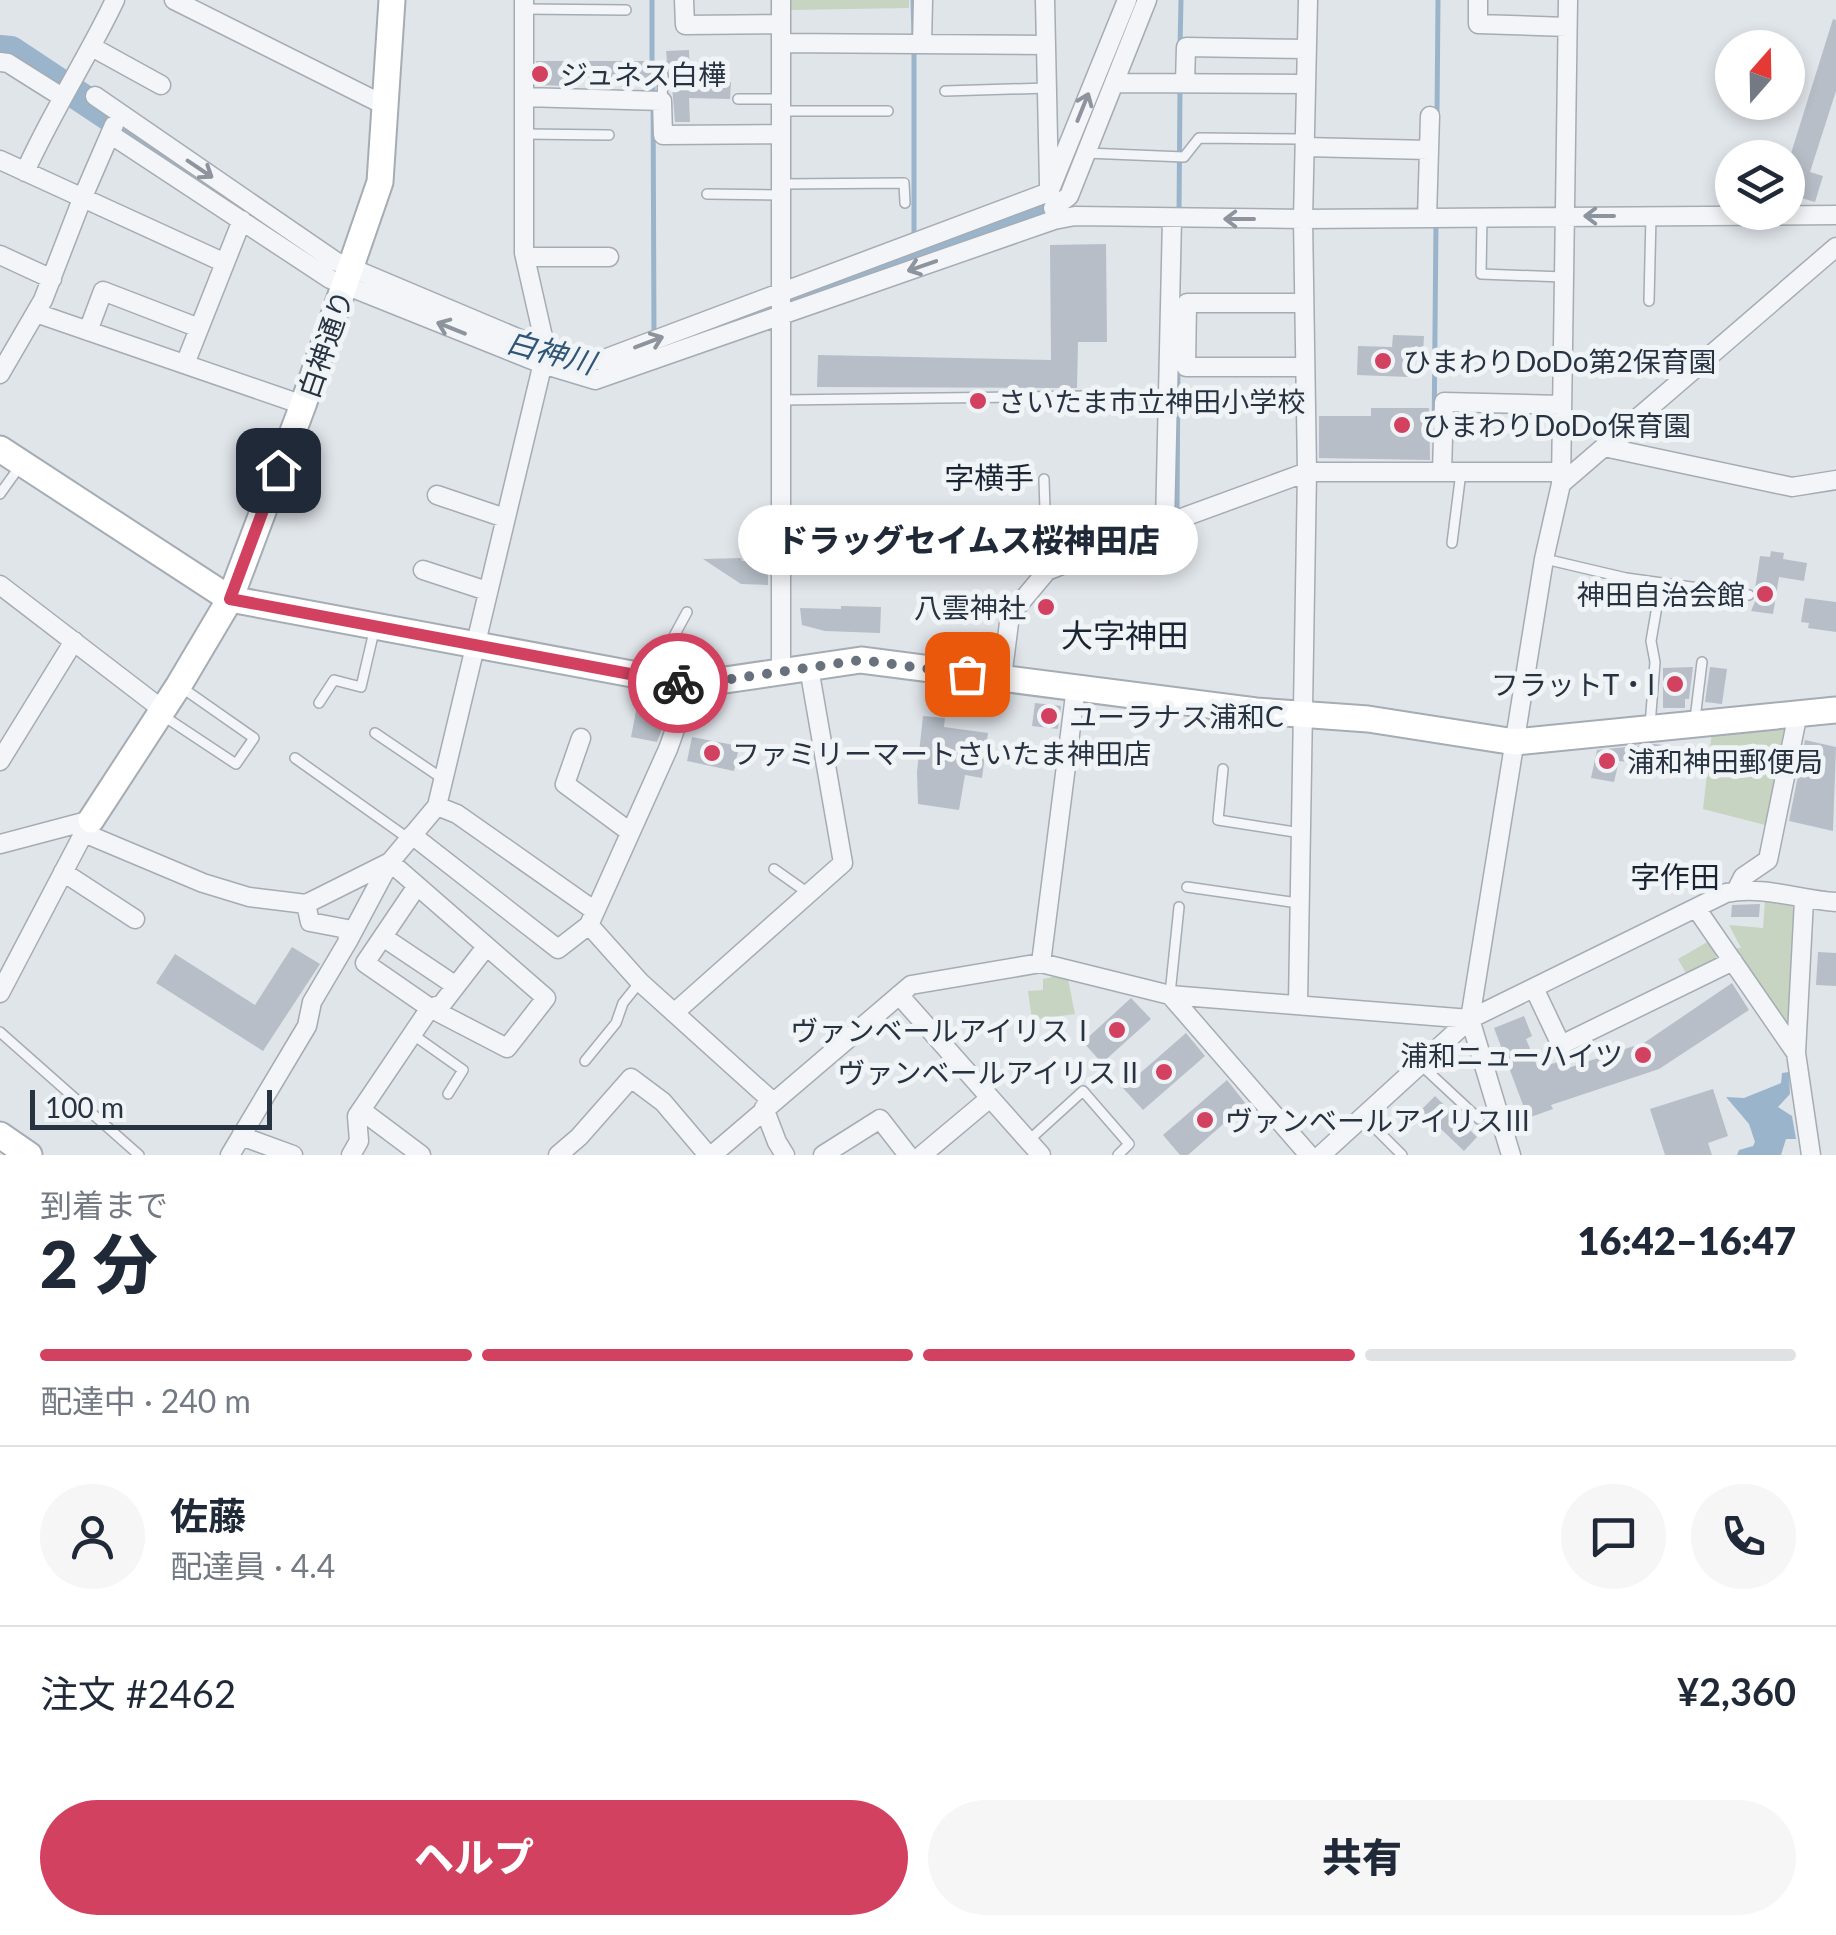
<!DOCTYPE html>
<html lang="ja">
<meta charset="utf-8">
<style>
:root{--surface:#fff;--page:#f6f6f7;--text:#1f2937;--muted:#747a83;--line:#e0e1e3;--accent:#d34160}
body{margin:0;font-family:Lato,"Noto Sans JP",sans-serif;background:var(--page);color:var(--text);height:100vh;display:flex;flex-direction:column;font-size:38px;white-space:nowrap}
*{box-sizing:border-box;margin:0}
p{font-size:32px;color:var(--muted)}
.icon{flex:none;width:55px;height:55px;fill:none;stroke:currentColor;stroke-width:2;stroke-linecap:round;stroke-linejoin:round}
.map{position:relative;height:1155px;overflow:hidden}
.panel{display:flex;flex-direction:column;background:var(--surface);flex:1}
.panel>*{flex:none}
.needle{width:65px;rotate:20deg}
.tools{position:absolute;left:1715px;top:30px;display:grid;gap:20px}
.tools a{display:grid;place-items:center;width:90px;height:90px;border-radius:50%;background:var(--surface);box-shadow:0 5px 15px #0003;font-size:50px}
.scale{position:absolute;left:30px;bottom:25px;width:242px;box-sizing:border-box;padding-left:10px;border:5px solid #283342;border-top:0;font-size:28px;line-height:35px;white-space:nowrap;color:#283342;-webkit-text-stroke:8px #f0f4f7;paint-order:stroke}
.pin{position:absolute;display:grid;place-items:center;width:85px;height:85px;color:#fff;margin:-42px;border-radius:20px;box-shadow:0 5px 15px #0006}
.courier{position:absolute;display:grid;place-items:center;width:100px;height:100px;margin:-50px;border:8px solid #d34160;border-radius:50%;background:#fff;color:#222;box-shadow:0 2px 12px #0007}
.bubble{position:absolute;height:70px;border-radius:35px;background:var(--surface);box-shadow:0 5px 15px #0003;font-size:32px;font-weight:800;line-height:70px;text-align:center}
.summary em{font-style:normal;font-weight:800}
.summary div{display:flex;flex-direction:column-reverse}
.summary{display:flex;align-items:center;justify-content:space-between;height:170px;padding:0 40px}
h1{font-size:65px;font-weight:800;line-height:75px}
.bar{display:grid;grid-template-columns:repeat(4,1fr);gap:15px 10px;align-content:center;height:120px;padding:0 40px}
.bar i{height:12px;border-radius:8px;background:var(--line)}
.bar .active{background:var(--accent)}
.bar p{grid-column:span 4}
.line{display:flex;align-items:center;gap:25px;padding:0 40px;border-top:2px solid var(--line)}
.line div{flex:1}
.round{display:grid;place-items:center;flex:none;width:105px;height:105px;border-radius:52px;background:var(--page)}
.cta{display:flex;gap:20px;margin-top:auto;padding:20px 40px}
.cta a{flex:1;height:115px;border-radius:60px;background:var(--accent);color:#fff;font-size:40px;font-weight:800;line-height:115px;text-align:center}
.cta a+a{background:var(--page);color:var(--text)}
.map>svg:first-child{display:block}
.green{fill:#c7d4c1}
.water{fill:#9ab5cb}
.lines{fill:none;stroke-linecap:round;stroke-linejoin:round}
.stream{stroke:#9ab5cb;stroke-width:5}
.river{stroke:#9ab5cb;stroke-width:30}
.building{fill:#b7bec7}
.lane-casing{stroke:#a5acb4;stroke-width:12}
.street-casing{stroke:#a5acb4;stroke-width:21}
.secondary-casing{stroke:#a5acb4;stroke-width:29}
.lane{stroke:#f3f5f8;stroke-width:9}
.street{stroke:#f3f5f8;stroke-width:18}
.secondary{stroke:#fff;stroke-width:25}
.oneway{stroke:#8e949d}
.done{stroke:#68717d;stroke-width:10;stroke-dasharray:0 18}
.route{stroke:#d34160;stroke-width:12}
.poi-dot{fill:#d34160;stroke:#f0f4f7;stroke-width:4}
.labels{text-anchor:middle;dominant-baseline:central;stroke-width:10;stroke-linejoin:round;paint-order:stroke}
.poi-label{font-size:28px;fill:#283342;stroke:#f0f4f7;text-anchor:start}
.street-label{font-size:28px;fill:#283342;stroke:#f0f4f7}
.water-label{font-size:30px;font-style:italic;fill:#315578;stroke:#f0f4f7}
.neighbourhood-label{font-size:30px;fill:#1a2433;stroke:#f0f4f7}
.quarter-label{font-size:32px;fill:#1a2433;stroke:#f0f4f7}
</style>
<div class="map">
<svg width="1836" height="1155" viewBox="0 0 1836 1155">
<rect width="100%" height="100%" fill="#e0e5ea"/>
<path class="green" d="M790,0h119v8l-119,2z
M1789,725l-20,101 -66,-17 9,-78z
M1765,900l25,2 4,5 -6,118 -6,2 -51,-79h10l-12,-23 34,3z
M1709,941l8,13 -2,7 -28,14 -9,-16z
M1067,974l8,40 -43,6 -4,-29 15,-1v-11z"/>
<path class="water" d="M1789,1072l1,22 -12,13 14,9 4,23h-10l-5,16h-44l2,-5 14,-4 2,-4 -6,-18 -23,-27 18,1 37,-15 1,-10z"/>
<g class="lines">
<path class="stream" d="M652,0v67
M913,0l1,37
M1180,47l1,-47
M914,48v189
M653,78l1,259
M1437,115l1,-115
M1179,212l1,-124
M1434,440l2,-219
M1177,512l1,-149"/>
<path class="river" d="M0,50l11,1 113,75 199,140 47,20
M690,336l344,-121 20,-14 83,-201"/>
</g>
<path class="building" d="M1833,19l3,1v71l-26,81 13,4 -8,26 -27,-8v-31z
M689,50l1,28 3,3 38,1 -1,17 -41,-1 1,24h-15l-4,-48 -7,-7 -7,3 -2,11 -45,4 -12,-2v-3l-30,2 1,4 -33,-1v-24h131l-1,-10z
M1106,244l1,98h-29l-1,46 -260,-1 1,-32 233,5 -1,-115z
M1393,335l31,1 -1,18h-14v23l-52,-2 1,-29 34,1z
M1371,408h58l1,52 -111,-2v-42h52z
M1771,551l13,2 -1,6 24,4 -3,18 -25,-4 -6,37 -22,-3 6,-14 -2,-8 5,-33 10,1z
M741,558l1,3 26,-1v25l-27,-1 -38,-25z
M1805,598l31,4v30l-28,-4 1,-5 -8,-1z
M841,606l40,1 -1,26 -55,-2 -23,-6 -2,-17 41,1z
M1693,667l-4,32h-4v9h-22v-40z
M1710,667l17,2 -5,35 -17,-2z
M635,691l30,6 -5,26 4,1 -7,18 -26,-5 6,-31 -5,-1z
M1035,703l26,3 -3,23 -26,-3z
M923,716l22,2 -1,9 44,6 -6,45 -17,-3 -6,35 -41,-6 -1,-32z
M692,737l47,9 -5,25 -47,-10z
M1805,740l31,7 -3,84 -44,-10z
M1655,744l47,6 -3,20 -80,-9 -5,21 -23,-4 6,-28z
M1760,904l-1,13h-28l1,-12z
M292,947l28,17 -57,87 -107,-68 19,-29 80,51z
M1818,952l18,1v33l-20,-1z
M1732,983l17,27 -90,59 -108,36 2,4 -25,9 -34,-90 30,-12 8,20 -6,3 12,29 20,-6 4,8 72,-24 1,3z
M1131,998l20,21 -49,44 -19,-21z
M1186,1033l19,23 -62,54 -20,-22z
M1227,1080l19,24 -58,51h-8l-17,-20z
M1713,1089l15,47 -20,7 4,12h-47l-15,-46z
M1435,1096l42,41 -13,14 -43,-41z"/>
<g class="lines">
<defs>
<path id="lane" d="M524,9l102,1
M945,91l102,-3
M738,99h42
M662,101l1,-26
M781,111h107
M524,134l85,1
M1086,153l98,4 15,-19 105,1
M782,184l122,-1 1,20
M707,194l73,1
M1482,217l-1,57 82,3
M1649,301l2,-85
M781,400l386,-5
M1044,479l3,92
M0,494l20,-28
M1452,543l9,-71
M1545,559l81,19 123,17
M653,675l34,-63
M319,703l15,-23 27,7 14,-60
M162,715l74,49 18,-26 -73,-51
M1695,719l7,-57
M1650,725l5,-63 -4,-21 10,-58
M375,733l68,46
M295,758l114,81
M1223,769l-5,51 83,13
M774,869l34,24
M1187,887l111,16
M1170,994l9,-87
M0,1032l139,123
M412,1034l51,36 -15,24
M585,1061l31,-38 7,-20 17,-21
M1421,1065l58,54
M1364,1117l38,38
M1028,1141l55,-50 46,53 -11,11"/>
<path id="street" d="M174,0l212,106
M684,0l1,25 96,-1
M781,0v672
M1045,0l4,185
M1478,0v24l89,3
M781,43l265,2
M922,44l1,-44
M92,47l69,38
M0,62l8,1 54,34
M1114,83l192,1
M1185,83l1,-36 121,2
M95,96l240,165 211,89 42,11 16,-2 445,-167 78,-192
M524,97l138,4 1,34 118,-1
M110,134l220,145 212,85 53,16 459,-160 21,-4 228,3 533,-4
M1305,147l124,3
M0,160l225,103
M25,172c26,-59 62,-113 90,-172
M1053,208l16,-12 78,-196
M1427,218l3,-102
M0,255l52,24
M525,257h84
M1304,303h-117l-1,64h119
M36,313l267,92
M88,331l15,-40 96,37
M185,364l57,-144
M0,374l43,-74 39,-101 32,-74
M1604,447l188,40 44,-7
M1442,472l2,-70 117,3
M1561,484l275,-237
M437,495l68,23
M1165,524l7,-305
M423,570l64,21
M0,585l163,125
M1002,678l8,-63 37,-44 118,-47 142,-52h254
M691,685l-23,64 -79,176 51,57 132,119
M581,738l-16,46 65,48
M0,761l74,-120
M437,806l20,8 138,97
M84,833l119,50 46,14 57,7 84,-42 47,-56 109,-456 -22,-97v-253
M412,835l146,114 31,-24
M0,844l91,-24
M63,872l72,47
M1736,891l7,-14 25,-17 30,-147
M1804,900l-8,153 15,102
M1696,908l100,145
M383,937l73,49
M348,941l42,-79 156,136 -39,50 -77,-40 -65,-45 52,-77
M1041,963l35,-276
M1534,988l27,57 172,-84
M0,993l88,-168
M899,995l142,160
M1170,995l139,160
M1298,1004l9,-532 -4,-253 5,-219
M674,1013l169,-150 -34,-195
M764,1108l13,34 8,13
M361,1110l60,45
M241,1136l52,19
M230,1155l77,-129 5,-24 36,-61 -1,-12 -37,-7 -4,-18
M351,1155l8,-14 -2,-25 73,-108 12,-4 44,-57
M558,1155l21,-18 52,-59 32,24 45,53
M712,1155l199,-170 130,-22 129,32 300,24
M823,1155l57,-36 28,36
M922,1155l68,-57
M1321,1155l149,-136 256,-126c36,-8 74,7 110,9
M1511,1155l-41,-136 74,-460 17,-75 7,-484"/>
<path id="secondary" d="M0,449l230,150 461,86 170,-25 395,51 112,8 147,23 321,-32
M91,820l88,-135 51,-86 73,-194 77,-223 12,-182
M0,1135l29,20"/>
</defs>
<use href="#lane" class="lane-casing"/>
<use href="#street" class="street-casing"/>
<use href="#secondary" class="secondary-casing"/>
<use href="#lane" class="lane"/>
<use href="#street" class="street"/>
<use href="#secondary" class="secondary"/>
</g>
<defs><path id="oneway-shaft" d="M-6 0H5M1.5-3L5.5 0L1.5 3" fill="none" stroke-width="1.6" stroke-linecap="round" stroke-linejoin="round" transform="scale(2.5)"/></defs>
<g class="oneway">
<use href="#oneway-shaft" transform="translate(1083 107) rotate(-68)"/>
<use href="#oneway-shaft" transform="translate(200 169) rotate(34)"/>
<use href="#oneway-shaft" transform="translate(1599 216) rotate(180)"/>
<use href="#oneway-shaft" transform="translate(1239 219) rotate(-180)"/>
<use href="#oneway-shaft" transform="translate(922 266) rotate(161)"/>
<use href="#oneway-shaft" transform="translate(451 328) rotate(-158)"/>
<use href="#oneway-shaft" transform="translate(649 342) rotate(-21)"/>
</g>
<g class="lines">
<path class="done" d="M678,683l12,2 171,-25 106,14"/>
<path class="route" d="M278,470l-48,129 448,84"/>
</g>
<g class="poi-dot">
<circle cx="540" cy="74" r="10"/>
<circle cx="1383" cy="361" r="10"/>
<circle cx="978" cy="401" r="10"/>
<circle cx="1402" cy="425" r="10"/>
<circle cx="1765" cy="594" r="10"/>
<circle cx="1046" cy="607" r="10"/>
<circle cx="1675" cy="684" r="10"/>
<circle cx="1049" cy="716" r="10"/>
<circle cx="712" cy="753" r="10"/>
<circle cx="1607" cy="761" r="10"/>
<circle cx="1117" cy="1030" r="10"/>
<circle cx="1643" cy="1055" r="10"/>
<circle cx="1164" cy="1072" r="10"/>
<circle cx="1205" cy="1120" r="10"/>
</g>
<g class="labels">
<g class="poi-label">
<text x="560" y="74">ジュネス白樺</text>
<text x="1403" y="361">ひまわりDoDo第2保育園</text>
<text x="998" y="401">さいたま市立神田小学校</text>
<text x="1422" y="425">ひまわりDoDo保育園</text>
<text x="1745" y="594" text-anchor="end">神田自治会館</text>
<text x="1026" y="607" text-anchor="end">八雲神社</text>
<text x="1655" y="684" text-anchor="end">フラットT・I</text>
<text x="1069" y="716">ユーラナス浦和C</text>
<text x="732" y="753">ファミリーマートさいたま神田店</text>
<text x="1627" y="761">浦和神田郵便局</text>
<text x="1097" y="1030" text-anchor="end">ヴァンベールアイリスⅠ</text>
<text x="1623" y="1055" text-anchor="end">浦和ニューハイツ</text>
<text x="1144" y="1072" text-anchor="end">ヴァンベールアイリスⅡ</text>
<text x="1225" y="1120">ヴァンベールアイリスⅢ</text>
</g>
<g class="street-label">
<text transform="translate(325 344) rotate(-71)">白神通り</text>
</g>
<g class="water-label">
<text transform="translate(551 351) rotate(15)">白神川</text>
</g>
<g class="neighbourhood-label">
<text x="989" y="477">字横手</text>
<text x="1675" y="876">字作田</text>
</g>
<g class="quarter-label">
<text x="1125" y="634">大字神田</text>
</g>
</g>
</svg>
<div class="tools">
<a><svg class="needle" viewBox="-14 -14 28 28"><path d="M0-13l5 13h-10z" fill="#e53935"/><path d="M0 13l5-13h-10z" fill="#747a83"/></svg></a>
<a><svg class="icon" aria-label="layers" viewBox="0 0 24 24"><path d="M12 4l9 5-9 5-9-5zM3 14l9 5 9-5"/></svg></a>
</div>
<div class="scale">100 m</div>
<div class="pin" style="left:967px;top:674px;background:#ea580c"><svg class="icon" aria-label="bag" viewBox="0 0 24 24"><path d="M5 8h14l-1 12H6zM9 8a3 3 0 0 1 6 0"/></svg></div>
<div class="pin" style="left:278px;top:470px;background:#1f2937"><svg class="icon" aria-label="home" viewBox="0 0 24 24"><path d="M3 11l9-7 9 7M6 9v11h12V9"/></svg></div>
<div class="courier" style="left:678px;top:683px"><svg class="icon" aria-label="bike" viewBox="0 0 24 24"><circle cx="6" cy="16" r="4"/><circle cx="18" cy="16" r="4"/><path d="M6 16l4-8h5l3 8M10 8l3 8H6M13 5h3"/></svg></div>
<div class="bubble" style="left:738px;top:505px;width:460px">ドラッグセイムス桜神田店</div>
</div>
<section class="panel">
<div class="summary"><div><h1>2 分</h1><p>到着まで</p></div><em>16:42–16:47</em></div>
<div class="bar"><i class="active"></i><i class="active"></i><i class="active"></i><i></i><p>配達中 · 240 m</p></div>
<div class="line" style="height:180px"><a class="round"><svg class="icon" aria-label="person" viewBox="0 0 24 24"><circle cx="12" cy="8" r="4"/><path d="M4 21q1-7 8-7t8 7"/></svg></a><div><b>佐藤</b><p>配達員 · 4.4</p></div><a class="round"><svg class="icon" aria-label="chat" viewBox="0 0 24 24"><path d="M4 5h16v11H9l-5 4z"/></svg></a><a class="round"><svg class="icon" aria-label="phone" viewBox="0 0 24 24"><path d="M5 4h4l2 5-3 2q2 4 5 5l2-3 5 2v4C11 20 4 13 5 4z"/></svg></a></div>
<div class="line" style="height:130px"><div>注文 #2462</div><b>¥2,360</b></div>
<div class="cta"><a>ヘルプ</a><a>共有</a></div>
</section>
